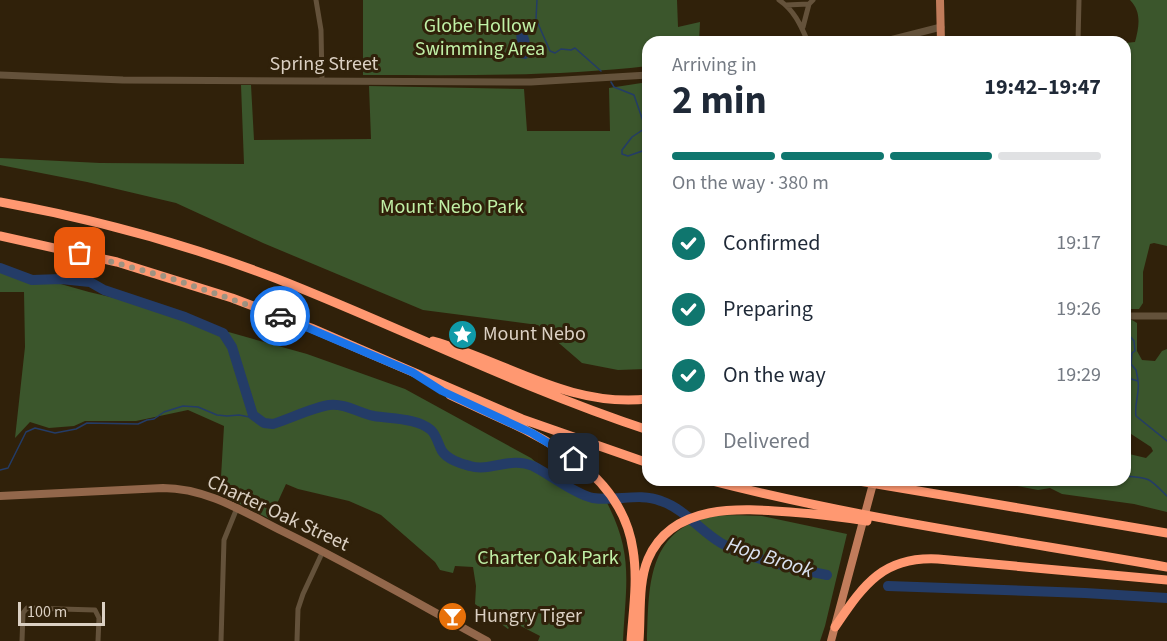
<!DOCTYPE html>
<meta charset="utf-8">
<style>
:root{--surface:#fff;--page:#f6f6f7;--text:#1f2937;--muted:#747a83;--line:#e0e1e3;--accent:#0f766e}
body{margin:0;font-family:"Source Sans 3",sans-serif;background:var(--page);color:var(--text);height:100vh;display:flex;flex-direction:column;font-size:22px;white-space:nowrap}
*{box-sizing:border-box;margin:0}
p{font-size:20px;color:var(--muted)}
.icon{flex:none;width:33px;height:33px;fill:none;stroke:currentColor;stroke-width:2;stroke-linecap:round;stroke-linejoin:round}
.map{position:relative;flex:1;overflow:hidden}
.side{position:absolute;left:642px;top:36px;width:489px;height:450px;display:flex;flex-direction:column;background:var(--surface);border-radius:18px;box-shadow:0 2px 4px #0004}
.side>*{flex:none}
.scale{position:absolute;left:18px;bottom:15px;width:87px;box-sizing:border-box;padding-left:6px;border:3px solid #dbd0c3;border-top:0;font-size:16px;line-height:21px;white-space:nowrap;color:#dbd0c3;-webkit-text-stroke:4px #30210a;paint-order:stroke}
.pin{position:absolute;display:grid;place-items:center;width:51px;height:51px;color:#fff;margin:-26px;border-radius:12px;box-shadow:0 3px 9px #0006}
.courier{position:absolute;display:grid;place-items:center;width:60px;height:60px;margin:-30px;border:4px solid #1a73e8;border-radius:50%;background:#fff;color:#222;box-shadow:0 2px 8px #0007}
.headline em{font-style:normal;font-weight:700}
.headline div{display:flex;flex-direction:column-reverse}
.headline{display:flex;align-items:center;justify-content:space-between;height:102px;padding:0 30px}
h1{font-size:39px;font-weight:700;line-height:45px}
.bar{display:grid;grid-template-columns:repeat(4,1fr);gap:9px 6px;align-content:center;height:72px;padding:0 30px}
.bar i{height:8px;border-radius:4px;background:var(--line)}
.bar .selected{background:var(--accent)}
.bar p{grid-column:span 4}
ol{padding:0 30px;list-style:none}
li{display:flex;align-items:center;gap:18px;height:66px}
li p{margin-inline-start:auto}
li .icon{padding:6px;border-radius:50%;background:var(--accent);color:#fff;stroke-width:4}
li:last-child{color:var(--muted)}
li i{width:33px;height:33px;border:3px solid var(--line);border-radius:50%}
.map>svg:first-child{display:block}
.green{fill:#3b562c}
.water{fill:#243c67}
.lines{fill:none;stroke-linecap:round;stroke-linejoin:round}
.stream{stroke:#243c67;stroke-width:1.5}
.river{stroke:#243c67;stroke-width:10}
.minor{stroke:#64523b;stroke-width:5}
.tertiary{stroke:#64523b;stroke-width:7}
.secondary{stroke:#92674b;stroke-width:8}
.primary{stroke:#c17c5b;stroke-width:8}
.motorway{stroke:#ff9871;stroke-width:9}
.done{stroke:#9f9382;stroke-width:6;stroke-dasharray:0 10.8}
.route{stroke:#1a73e8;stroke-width:8}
.labels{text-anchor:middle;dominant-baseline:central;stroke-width:6;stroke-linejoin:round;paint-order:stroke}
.park-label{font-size:20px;fill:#c0f0a6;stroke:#30210a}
.street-label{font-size:20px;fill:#dbd0c3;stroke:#30210a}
.poi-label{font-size:20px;fill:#dbd0c3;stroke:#30210a;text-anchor:start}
.water-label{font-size:21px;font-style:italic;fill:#dae2f1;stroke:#30210a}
</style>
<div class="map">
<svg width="1167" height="641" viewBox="0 0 1167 641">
<rect width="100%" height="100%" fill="#30210a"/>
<path class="green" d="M363,0h314l1,27 22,-5 -1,20h-51v24c-95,11 -190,9 -285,9z
M1130,0h37v246l-13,-3 -4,1 -7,28v31l-4,6h-14v-120l2,-1 3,-11 -5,-8v-126l10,-1c4,-15 7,-30 -5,-42z
M648,82v286l-3,1 -27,1 -36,-7 -44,-38 -115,-15 -160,-67 -87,-40 -89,-21 -87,-17v-7l100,5 144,1 -3,-79h10l3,55 117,-1 -2,-53 155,3 3,42h83l-1,-43z
M0,270l36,7 53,15 47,11 89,28 82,23 98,35 126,69 20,17 29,17 25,7c29,54 21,83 18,142h-85l2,-5 -27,-14 -5,7 -33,-25 1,-18 -3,-19 -18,-1 -2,7 -13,-3 -5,-8 -54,-47 -32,-14 -51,-12 -12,-5 -16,35 -50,-25 4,-68 -36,-16 -52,11h-51l-11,5 -25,2 -19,-6 -15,16 10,-91 -1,-55h-24z
M1125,320h7l5,3v28l5,9 13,1 7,-10 5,-2v163l-33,-8 -72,-10 -12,-6 -12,2 -37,-7 -10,2 -10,-5h144v-27l21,5 7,-7 -2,-4 -26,-17 2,-26z
M762,516l85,18 -22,92 -5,15h-173c2,-52 -1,-111 64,-124 16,-3 35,-1 51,-1z"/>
<path class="water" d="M519,25c10,5 12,18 11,30l-4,4 -6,-1 -2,-3 -2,-23z"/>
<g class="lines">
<path class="stream" d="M537,0l-1,19 14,32 5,2 6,-4 10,1 4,-2 26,23
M611,82l3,5 20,8 10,29v5l-12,8 -10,13v4l6,2 20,-7
M1125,329l4,6 -4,24
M1129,335l5,6 1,10 -3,2 -1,11 5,6 2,10
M1125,369l6,10 7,2c2,12 -4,23 -2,35l31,25
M0,470l8,-2 18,-36 9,-4 20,5 21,-4 11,-6 51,1 9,-4 7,-1 10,-7 19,-6 15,1 19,8 10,1 12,-1 16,3
M1125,476c26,2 24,2 42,20"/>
<path class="river" d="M0,268l32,12 29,-1 29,3 14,8 81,27 38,16 9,14 21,68 11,8 9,1c16,-5 41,-17 56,-19 16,-2 30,8 45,11 17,3 43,2 57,14 6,6 7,14 11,21 5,8 19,13 28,15 21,6 41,-10 63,0 16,8 44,29 60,32 23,4 46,-6 68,3 24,8 39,30 60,42 26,15 75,26 106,32
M888,586l197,7 82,5"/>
<path class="minor" d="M316,0l5,30 1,51
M779,0c16,11 22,26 29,42
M786,5l23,-1
M803,27l6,-23 4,-4
M1078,42l1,-42
M22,641l1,-28 4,-5 68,2 4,8 -1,23
M221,641l3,-101 13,-32
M297,641l1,-32 5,-15 20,-43"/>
<path class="tertiary" d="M882,42l59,-15
M0,75l123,5 408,2 117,-7
M1125,316h42"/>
<path class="secondary" d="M0,496l163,-8c43,0 81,24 119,43 70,34 137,73 205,110"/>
<path class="primary" d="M940,0l1,42
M831,641l43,-161"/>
<path class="motorway" d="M0,202c94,17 186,42 275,76 125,49 245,110 373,152
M0,236l117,26 115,36 79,30 211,91 126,44
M433,341c72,20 136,67 215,58
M450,395c71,34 170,65 183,155 5,30 0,61 -2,91
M708,480c151,39 306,60 459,87
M853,480l314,53
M835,627c28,-41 47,-71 103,-68l229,21
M639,641c2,-26 -1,-58 9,-82 24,-56 92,-51 142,-47 26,2 51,5 77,9"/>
</g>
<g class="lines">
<path class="done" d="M80,253l90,25 110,38"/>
<path class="route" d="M280,316l132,56 30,19 90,42 42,26"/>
</g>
<defs>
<symbol id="sight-disc" viewBox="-11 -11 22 22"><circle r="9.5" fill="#0f9aa8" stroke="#30210a"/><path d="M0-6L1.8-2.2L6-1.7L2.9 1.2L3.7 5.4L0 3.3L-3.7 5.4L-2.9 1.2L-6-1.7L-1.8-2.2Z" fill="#fff"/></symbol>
<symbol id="bar-disc" viewBox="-11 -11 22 22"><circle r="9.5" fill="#e8710a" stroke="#30210a"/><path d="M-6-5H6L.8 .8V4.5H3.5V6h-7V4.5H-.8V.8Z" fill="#fff"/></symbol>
</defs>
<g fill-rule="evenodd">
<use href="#sight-disc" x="446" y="318" width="33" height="33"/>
<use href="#bar-disc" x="436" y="600" width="33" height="33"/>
</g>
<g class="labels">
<g class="park-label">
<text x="480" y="26">Globe Hollow<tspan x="480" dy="23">Swimming Area</tspan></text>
<text x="452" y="207">Mount Nebo Park</text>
<text x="548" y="558">Charter Oak Park</text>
</g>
<g class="street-label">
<text x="324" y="64">Spring Street</text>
<text transform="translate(278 513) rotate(25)">Charter Oak Street</text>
</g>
<g class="poi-label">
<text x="483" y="334">Mount Nebo</text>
<text x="474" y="616">Hungry Tiger</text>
</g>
<g class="water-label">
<text transform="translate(770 557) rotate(18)">Hop Brook</text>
</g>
</g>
</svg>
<div class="scale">100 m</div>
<div class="pin" style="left:80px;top:253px;background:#ea580c"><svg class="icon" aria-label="bag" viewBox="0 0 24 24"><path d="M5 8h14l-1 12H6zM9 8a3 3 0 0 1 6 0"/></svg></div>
<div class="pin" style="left:574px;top:459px;background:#1f2937"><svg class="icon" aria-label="home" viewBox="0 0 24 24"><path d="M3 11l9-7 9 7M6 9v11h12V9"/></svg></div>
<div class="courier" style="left:280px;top:316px"><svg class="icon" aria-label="car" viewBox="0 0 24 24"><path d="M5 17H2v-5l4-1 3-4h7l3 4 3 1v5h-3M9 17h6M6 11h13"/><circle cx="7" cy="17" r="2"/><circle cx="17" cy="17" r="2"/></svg></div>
<section class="side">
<div class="headline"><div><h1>2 min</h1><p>Arriving in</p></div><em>19:42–19:47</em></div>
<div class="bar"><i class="selected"></i><i class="selected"></i><i class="selected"></i><i></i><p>On the way · 380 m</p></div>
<ol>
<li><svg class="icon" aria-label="check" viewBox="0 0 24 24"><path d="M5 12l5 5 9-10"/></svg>Confirmed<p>19:17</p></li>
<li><svg class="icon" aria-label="check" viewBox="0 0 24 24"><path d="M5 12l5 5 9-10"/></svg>Preparing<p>19:26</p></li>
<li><svg class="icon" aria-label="check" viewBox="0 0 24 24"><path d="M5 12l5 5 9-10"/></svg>On the way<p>19:29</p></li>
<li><i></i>Delivered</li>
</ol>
</section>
</div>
